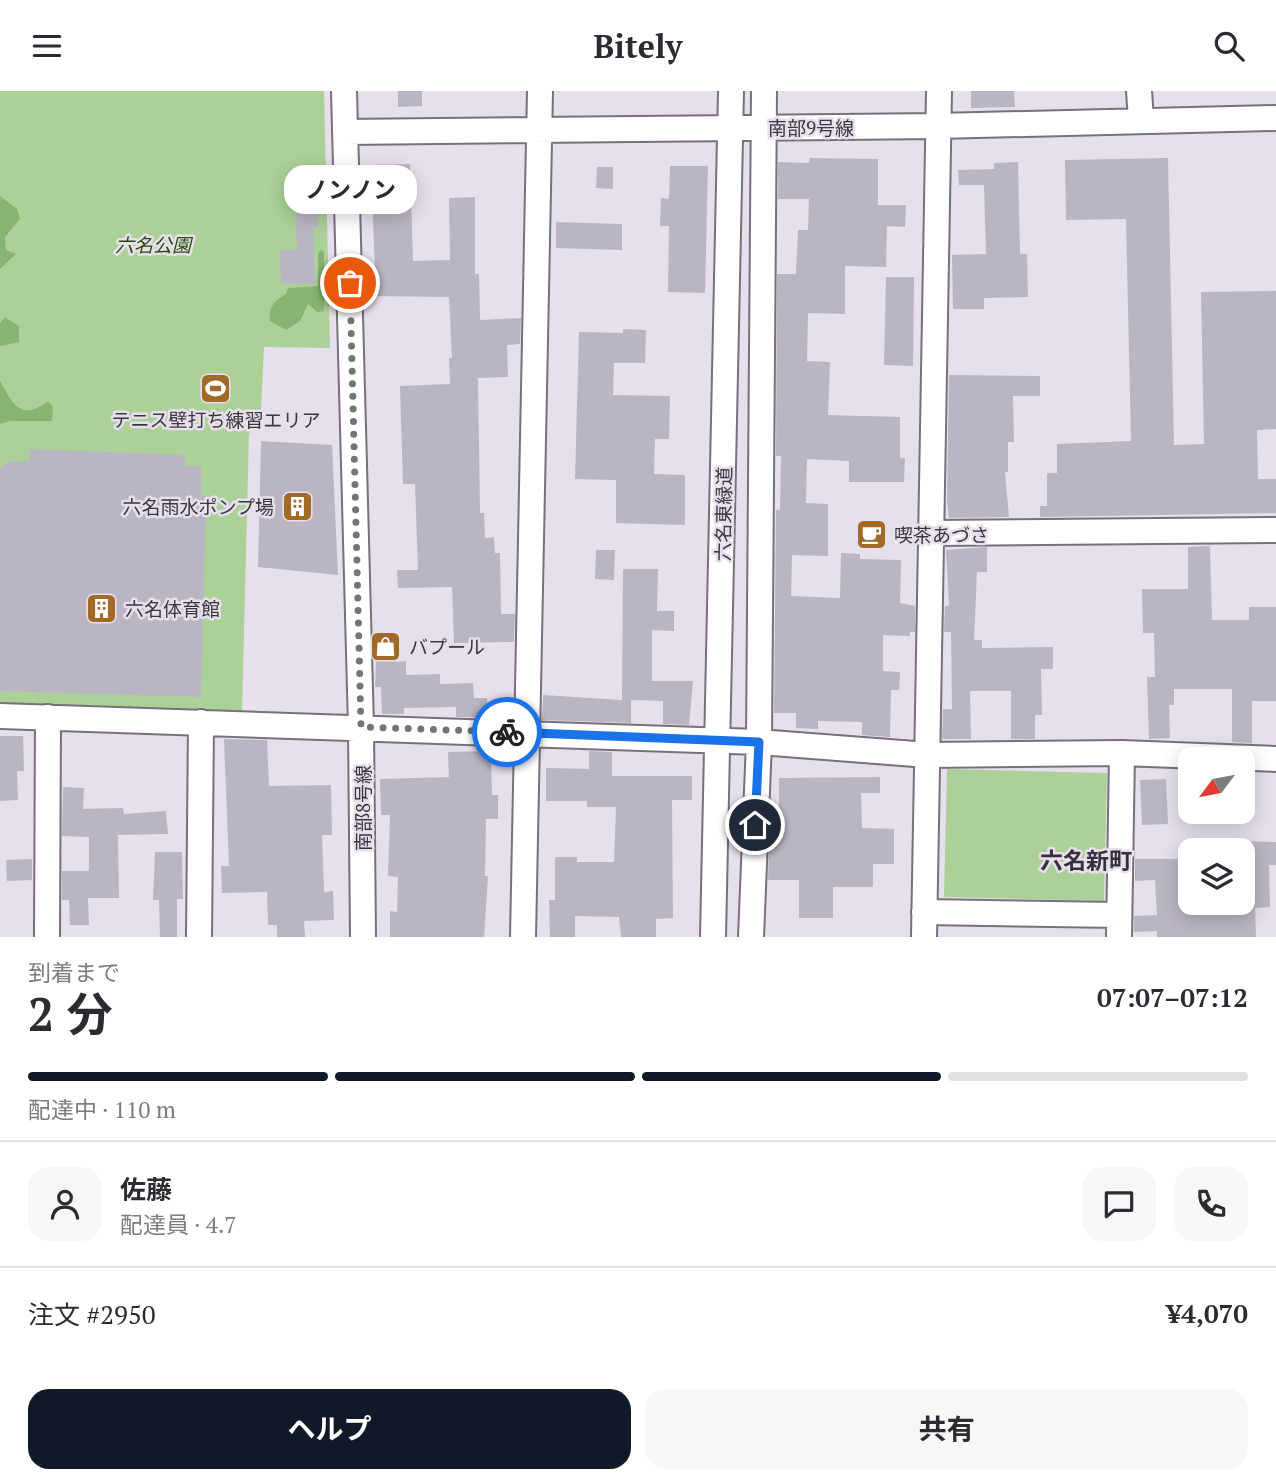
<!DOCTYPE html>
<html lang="ja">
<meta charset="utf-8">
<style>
:root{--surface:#fff;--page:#f7f7f7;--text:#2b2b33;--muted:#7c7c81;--line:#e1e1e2;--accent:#111827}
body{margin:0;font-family:"PT Serif","Noto Sans JP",serif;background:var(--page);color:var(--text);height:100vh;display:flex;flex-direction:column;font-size:26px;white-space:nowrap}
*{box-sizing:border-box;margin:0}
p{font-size:23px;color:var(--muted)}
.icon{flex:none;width:38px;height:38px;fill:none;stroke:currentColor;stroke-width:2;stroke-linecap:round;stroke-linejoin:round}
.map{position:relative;height:846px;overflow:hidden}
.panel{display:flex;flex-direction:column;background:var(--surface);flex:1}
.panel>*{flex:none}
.needle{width:46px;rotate:238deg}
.tools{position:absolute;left:1178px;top:656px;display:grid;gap:14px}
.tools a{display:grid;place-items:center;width:77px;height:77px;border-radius:14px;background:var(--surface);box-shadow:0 4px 18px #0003;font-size:35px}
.pin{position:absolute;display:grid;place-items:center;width:60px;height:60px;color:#fff;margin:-30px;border:4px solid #fff;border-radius:50%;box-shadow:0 2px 7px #0007}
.courier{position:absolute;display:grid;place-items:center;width:70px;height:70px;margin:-35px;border:5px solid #1a73e8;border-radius:50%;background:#fff;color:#222;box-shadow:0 2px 9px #0007}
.bubble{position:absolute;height:49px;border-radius:21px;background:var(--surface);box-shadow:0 4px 18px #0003;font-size:23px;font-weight:700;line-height:49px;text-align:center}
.overview em{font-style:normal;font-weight:700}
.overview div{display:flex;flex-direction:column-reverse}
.overview{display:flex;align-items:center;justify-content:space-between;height:119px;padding:0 28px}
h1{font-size:46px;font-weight:700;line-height:52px}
.bar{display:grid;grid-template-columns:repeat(4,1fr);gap:10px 7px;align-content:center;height:84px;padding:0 28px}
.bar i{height:9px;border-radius:5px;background:var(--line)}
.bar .current{background:var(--accent)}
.bar p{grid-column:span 4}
.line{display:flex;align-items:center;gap:18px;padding:0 28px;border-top:2px solid var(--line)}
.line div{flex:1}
.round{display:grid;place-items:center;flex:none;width:74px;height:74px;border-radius:21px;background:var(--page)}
.action{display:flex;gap:14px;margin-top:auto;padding:14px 28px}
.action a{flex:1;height:80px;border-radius:21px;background:var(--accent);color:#fff;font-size:28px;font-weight:700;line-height:80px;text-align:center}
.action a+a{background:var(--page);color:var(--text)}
header{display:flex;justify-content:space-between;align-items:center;height:91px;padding:0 28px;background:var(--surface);font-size:32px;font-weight:700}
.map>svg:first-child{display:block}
.green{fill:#abd198}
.forest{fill:#88b372}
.building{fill:#bab5c2}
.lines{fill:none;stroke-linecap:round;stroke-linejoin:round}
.minor-casing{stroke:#78707b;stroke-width:28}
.minor{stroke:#fff;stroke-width:24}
.done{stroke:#77727a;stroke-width:7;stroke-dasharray:0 12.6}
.route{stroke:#1a73e8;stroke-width:9}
.labels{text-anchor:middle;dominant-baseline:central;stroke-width:5;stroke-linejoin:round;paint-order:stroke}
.street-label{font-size:19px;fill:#3a373c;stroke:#e8dfec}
.park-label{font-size:19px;font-style:italic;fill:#244c04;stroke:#e8dfec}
.poi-label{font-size:19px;fill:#3a373c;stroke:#e8dfec;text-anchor:start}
.quarter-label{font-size:23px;font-weight:bold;fill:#37303a;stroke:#e8dfec}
</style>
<header><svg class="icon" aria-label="menu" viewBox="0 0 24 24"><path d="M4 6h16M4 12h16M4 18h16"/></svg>Bitely<svg class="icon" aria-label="search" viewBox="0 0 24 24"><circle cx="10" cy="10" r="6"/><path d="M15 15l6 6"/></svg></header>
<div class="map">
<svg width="1276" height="846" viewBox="0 0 1276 846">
<rect width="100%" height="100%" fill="#e8dfec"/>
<path class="green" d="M0,0h324l6,257 -66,-1 -3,62 -12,25 -7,277 -242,-5z
M947,678l160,4 -3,128 -160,-4z"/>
<path class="forest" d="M0,105l17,13 3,10 -15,18 1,13 10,4 -16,15z
M321,159l3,2v59l-7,1 -9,-8 -8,17 -14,9 -16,-9c-2,-14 4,-20 16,-27l2,-6 30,-2v-33z
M5,226l14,9v16l-19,4v-23z
M0,290c13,23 21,41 48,20l5,6 -1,14h-42l-10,3z"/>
<path class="building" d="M398,0h24v15l-24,1z
M971,0h43l1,16 -44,1z
M810,67l68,1v46h28l-1,22 -18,-1 -1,41 -41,-1v48l-37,-1 -1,48 23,1 -2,53 72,2v41h5l-1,24h-55v-21l-42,-2 -1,44 22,1v52l-36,-1 -1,41 49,2 1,-45 19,1v5l41,1 -1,43 15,3v26h-5v4l-27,-1v36l17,1 -1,18h-8l-1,47 -28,-2v-13l-44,-1v8l-22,-1v-15h-22l2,-203h4l1,-54h-5l1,-182h19l2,-44h10l1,-31h-31v-37l31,1z
M1168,67l6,287 30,-1 -3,-152 75,-1v138l-19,1 1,49h18v34l-236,4v-11h7v-33h10v-29l74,-3 -5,-222 -60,1 -1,-60z
M1018,71l2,92h7l1,43 -44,1v11h-31l-1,-54 34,-1 -2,-69h-25l-1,-15 36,-1v-6z
M410,73l3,97 37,-1 -1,-62 26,-1v77h4l1,46 41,-2 -1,26 -13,1 1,32 -30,1 2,135h4l1,25 9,-1 1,16h5l1,61h14l-1,28 -60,1 -2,-56 -54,1 -1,-18h21l-3,-86h-12l-3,-98 50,-2 -1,-26h3l-3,-61 -84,-1 -1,-24 11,-1 -4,-106z
M670,75h38l-3,127 -37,-1 1,-66h-9l1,-28 8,1z
M597,76h16v22l-17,-1z
M317,99l1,37h-5l2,56 -34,1 -1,-34h17l-2,-59z
M556,131l66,2v26l-66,-2z
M886,186h28l-1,89 -29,-1z
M623,238l23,1 -1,33h-31l-1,32 57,1 -1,43h-14l-1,35 31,1v50l-69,-2v-43l-41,-1 4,-147 44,1z
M949,284l91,1v20h-27l1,46h-6v30h-3l4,45 -60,1 -2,-17z
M261,350l71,4 6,130 -80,-8z
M30,358l155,6v11h16v30h5l-5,201 -201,-6v-223l11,-7 18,1z
M1210,455l2,74h37v-13h27v94h-24v42l-20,-1v-53h-58v16h-5l1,33 -21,1 -2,-62h8l-1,-44h-11l-1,-44h46v-42z
M987,456v25h-10l-3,68h8v8l71,-1v22h-12l1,46h-7v24h-24v-48h-41l1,48h-29l1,-30h9l-1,-77h-7l1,-26h4l-3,-56z
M596,459h19l-1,30 -19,-1z
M623,478h35l-1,42h17v20l-22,-1v51h41l-4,44 -26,-1v-23l-32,-1v23l-89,-3 1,-25 79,5z
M377,547h18l1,24 10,-1v14l34,-1v10l33,-1 1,15h13l1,19h-32v-10l-52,1v6h-22l-1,-27h-6z
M0,645h23l1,35h-7l1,29 -18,1z
M224,648l43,1 2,46 62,-1 1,50h-10l2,57 9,-1 1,29 -30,1 1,16h-28v-12h-9l-1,-33 -45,1 -1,-27h8z
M491,660l1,44h6v24h-12l-1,57h3l-4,61h-94v-26l7,1 1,-35 -10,-1 2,-61h-9l-1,-36 69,-2 -1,-25z
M589,660l23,1v24h80v24h-20l1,118 -17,1v18h-35l-2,-20 -44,-1v21h-25l-1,-37h6v-43h22v5h37l2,-55h-29v-6h-41v-33l43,1z
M880,686v16h-19l1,35 32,1v35h-21v23h-40v31h-34v-38h-31l2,-54h9v-48z
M1166,688l2,45 -26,1 -2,-45z
M63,696l21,1 -1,21 40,-1 1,6 42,-3 2,23 -50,1 1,63h-31l1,27h-19l-1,-25h-7v-29h27v-34l-27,-1z
M1242,750l34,1v23h-7l1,42 -15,1 1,29h-99v-6l-23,1v-16l23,-1 -2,-35 -20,1v-22h55v47l52,-3z
M155,761h27l1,47h-6v38h-17l-1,-37h-6z
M32,768v21l-25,1 -1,-21z"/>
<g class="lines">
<defs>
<path id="minor" d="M344,0l17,636 2,210
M1139,0l2,29
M345,41l592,-6 339,-8
M933,442l343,-3
M0,625l759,26 169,13 194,-2 154,6
M924,821l195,3
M47,846l1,-220
M199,846l2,-215
M523,846l17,-846
M713,846l18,-846
M751,846l8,-195 5,-651
M924,846l15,-846
M1119,846l3,-184"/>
</defs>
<use href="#minor" class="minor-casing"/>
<use href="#minor" class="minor"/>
</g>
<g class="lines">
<path class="done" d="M350,192l11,444 146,5"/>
<path class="route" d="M507,641l252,10 -4,83"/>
</g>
<defs>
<symbol id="stadium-square" viewBox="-11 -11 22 22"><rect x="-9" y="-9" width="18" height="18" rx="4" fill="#a16a26" stroke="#e8dfec"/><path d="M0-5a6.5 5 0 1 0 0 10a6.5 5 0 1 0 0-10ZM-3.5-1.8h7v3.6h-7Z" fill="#fff"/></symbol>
<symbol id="building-square" viewBox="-11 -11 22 22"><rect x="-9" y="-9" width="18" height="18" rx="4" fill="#a16a26" stroke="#e8dfec"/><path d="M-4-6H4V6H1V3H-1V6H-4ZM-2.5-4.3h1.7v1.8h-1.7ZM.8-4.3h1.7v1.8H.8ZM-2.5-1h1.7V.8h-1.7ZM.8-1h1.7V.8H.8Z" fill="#fff"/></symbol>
<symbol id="cafe-square" viewBox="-11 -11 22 22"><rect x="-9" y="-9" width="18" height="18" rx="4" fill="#a16a26" stroke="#e8dfec"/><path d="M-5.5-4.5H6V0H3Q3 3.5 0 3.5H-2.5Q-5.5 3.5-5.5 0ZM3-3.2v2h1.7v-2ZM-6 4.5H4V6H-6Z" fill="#fff"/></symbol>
<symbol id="shop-square" viewBox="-11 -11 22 22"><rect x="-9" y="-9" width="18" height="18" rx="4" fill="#a16a26" stroke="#e8dfec"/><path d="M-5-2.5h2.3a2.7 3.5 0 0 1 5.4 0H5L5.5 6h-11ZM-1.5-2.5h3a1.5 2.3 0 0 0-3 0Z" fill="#fff"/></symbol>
</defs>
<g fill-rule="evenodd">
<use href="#stadium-square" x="198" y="280" width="35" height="35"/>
<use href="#building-square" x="280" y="398" width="35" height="35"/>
<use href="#cafe-square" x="854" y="426" width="35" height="35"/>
<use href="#building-square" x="84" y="500" width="35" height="35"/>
<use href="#shop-square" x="368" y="538" width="35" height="35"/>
</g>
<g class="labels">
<g class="street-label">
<text x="811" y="36">南部9号線</text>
<text transform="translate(723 423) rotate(-89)">六名東緑道</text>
<text transform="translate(362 717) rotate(-90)">南部8号線</text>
</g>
<g class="park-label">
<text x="153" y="153">六名公園</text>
</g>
<g class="poi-label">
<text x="216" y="328" text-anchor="middle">テニス壁打ち練習エリア</text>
<text x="274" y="415" text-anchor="end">六名雨水ポンプ場</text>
<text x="894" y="443">喫茶あづさ</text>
<text x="125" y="517">六名体育館</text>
<text x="409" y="555">バプール</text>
</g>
<g class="quarter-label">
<text x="1086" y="769">六名新町</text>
</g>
</g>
</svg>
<div class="tools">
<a><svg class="needle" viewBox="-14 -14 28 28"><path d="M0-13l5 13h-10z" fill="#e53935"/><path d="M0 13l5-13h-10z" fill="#7c7c81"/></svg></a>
<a><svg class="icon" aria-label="layers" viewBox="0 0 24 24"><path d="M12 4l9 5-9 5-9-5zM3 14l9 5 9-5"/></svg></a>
</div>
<div class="pin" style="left:350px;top:192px;background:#ea580c"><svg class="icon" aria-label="bag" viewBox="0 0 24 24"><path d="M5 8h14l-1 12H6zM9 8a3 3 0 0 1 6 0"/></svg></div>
<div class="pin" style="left:755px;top:734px;background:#1f2937"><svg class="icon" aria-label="home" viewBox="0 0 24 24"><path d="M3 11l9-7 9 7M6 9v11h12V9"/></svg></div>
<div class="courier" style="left:507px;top:641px"><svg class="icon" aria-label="bike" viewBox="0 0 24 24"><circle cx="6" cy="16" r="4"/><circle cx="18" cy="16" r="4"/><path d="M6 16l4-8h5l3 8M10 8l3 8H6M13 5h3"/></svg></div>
<div class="bubble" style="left:284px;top:74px;width:133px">ノンノン</div>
</div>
<section class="panel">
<div class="overview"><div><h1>2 分</h1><p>到着まで</p></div><em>07:07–07:12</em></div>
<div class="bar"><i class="current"></i><i class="current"></i><i class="current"></i><i></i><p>配達中 · 110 m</p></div>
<div class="line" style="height:126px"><a class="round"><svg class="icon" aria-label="person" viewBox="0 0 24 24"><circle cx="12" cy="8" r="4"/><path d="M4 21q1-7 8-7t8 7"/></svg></a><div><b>佐藤</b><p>配達員 · 4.7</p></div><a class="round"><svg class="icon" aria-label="chat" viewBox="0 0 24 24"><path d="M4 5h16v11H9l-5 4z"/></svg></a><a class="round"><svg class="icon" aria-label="phone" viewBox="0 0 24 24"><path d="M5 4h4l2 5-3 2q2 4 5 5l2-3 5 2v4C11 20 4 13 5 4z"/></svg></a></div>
<div class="line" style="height:91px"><div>注文 #2950</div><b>¥4,070</b></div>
<div class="action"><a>ヘルプ</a><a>共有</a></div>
</section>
